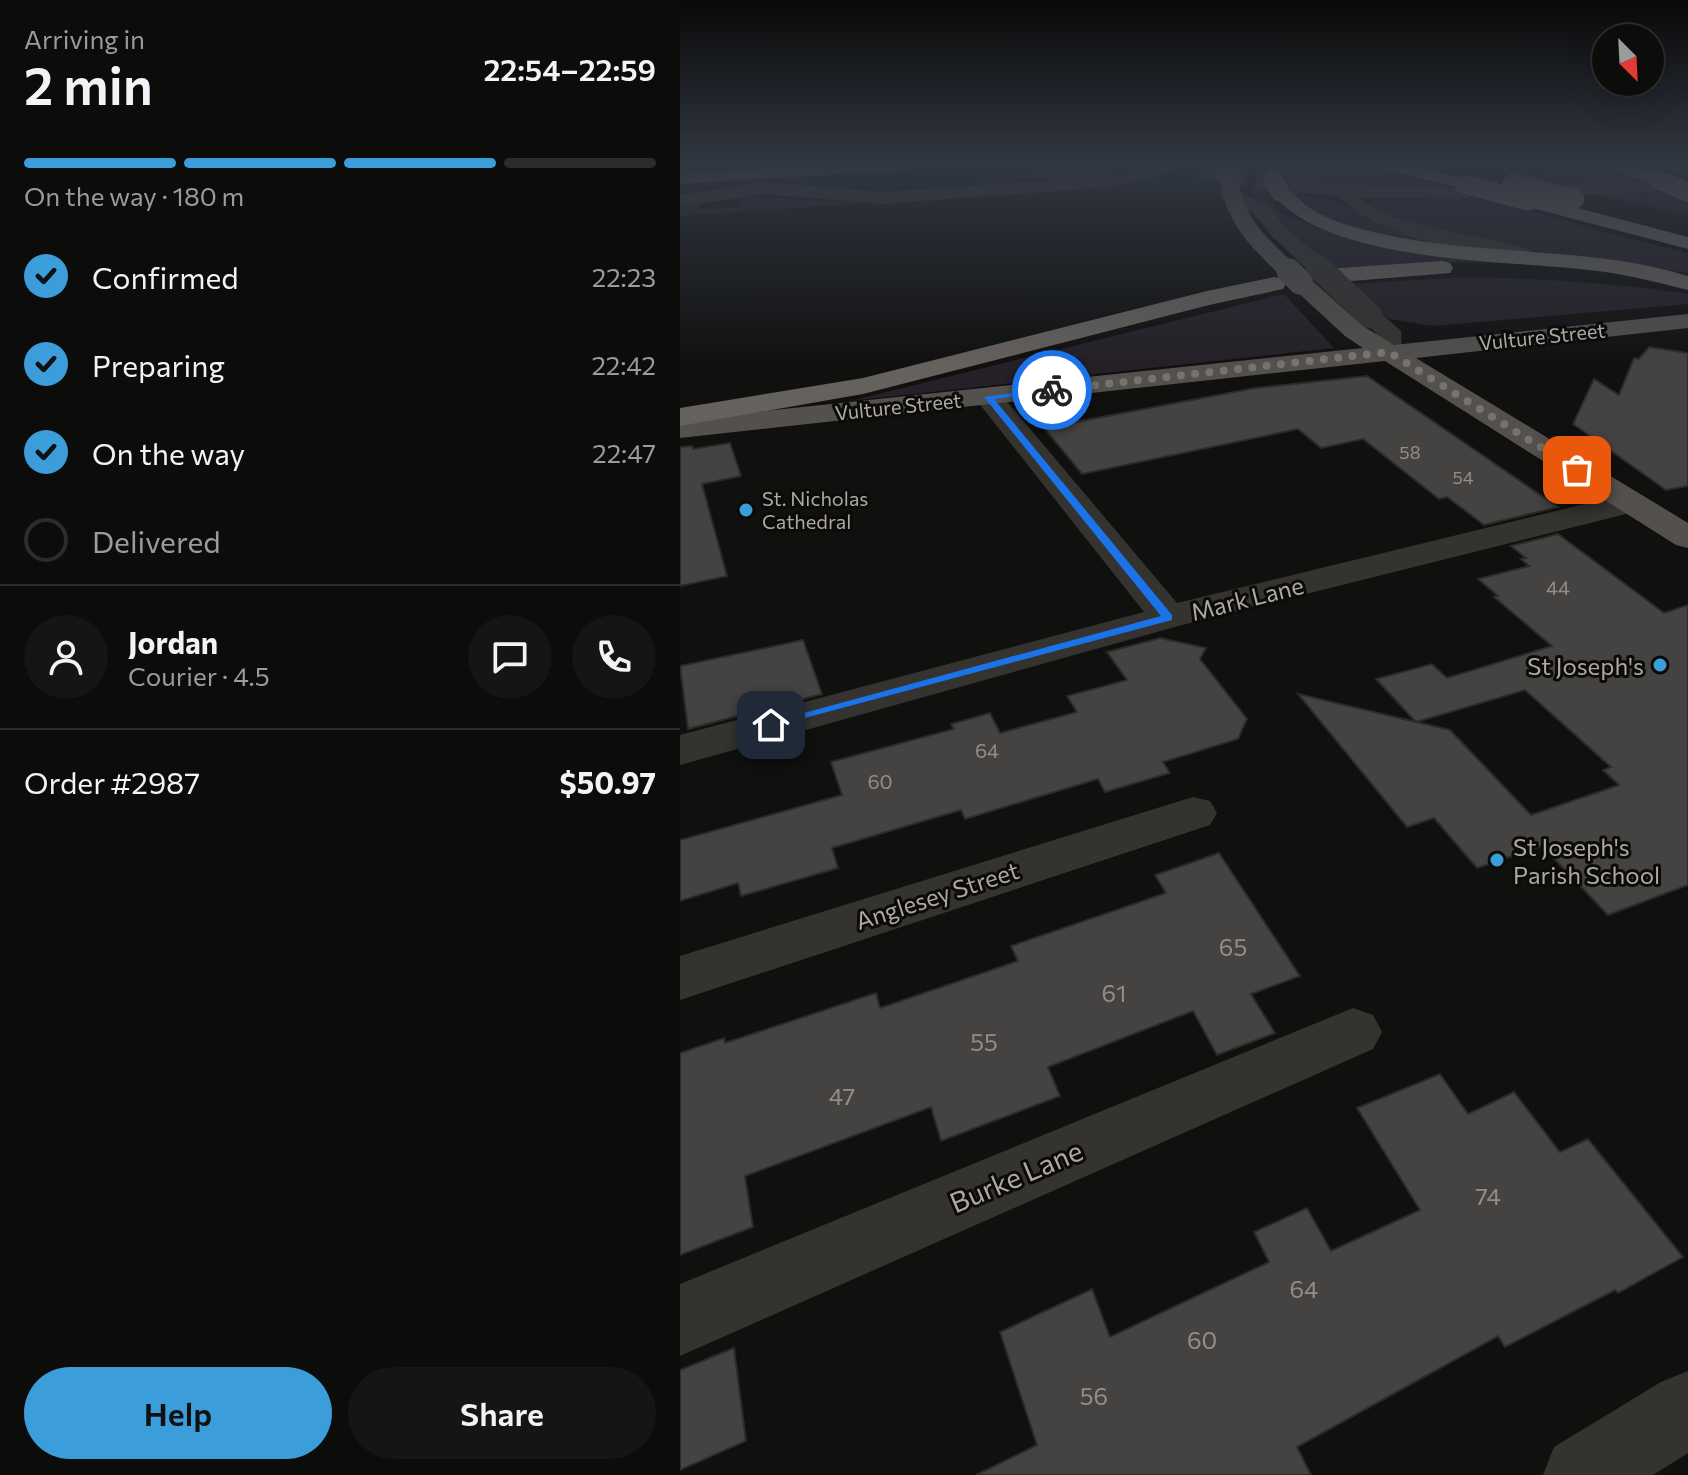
<!DOCTYPE html>
<meta charset="utf-8">
<style>
:root{--surface:#0c0c0b;--page:#151514;--text:#f1f3f6;--muted:#9a9b9d;--line:#2c2c2c;--accent:#3c9ddb}
body{margin:0;font-family:Commissioner,sans-serif;background:var(--page);color:var(--text);height:100vh;display:flex;flex-direction:column;font-size:30px;white-space:nowrap}
*{box-sizing:border-box;margin:0}
p{font-size:26px;color:var(--muted)}
.icon{flex:none;width:44px;height:44px;fill:none;stroke:currentColor;stroke-width:2;stroke-linecap:round;stroke-linejoin:round}
.map{position:relative;flex:1;overflow:hidden}
.drawer{display:flex;flex-direction:column;background:var(--surface);width:680px}
.drawer>*{flex:none}
.needle{width:52px;rotate:156deg}
.fabs{position:absolute;left:912px;top:24px;display:grid;gap:16px}
.fabs a{display:grid;place-items:center;width:72px;height:72px;border-radius:50%;background:var(--surface);box-shadow:0 8px 32px #0002,0 0 0 2px var(--line);font-size:40px}
.pin{position:absolute;display:grid;place-items:center;width:68px;height:68px;color:#fff;margin:-34px;border-radius:16px;box-shadow:0 4px 12px #0006}
.courier{position:absolute;display:grid;place-items:center;width:80px;height:80px;margin:-40px;border:6px solid #1a73e8;border-radius:50%;background:#fff;color:#222;box-shadow:0 2px 10px #0007}
.head em{font-style:normal;font-weight:600}
.head div{display:flex;flex-direction:column-reverse}
.head{display:flex;align-items:center;justify-content:space-between;height:136px;padding:0 24px}
h1{font-size:52px;font-weight:600;line-height:60px}
.bar{display:grid;grid-template-columns:repeat(4,1fr);gap:12px 8px;align-content:center;height:96px;padding:0 24px}
.bar i{height:10px;border-radius:6px;background:var(--line)}
.bar .on{background:var(--accent)}
.bar p{grid-column:span 4}
.line{display:flex;align-items:center;gap:20px;padding:0 24px;border-top:2px solid var(--line)}
.line div{flex:1}
.round{display:grid;place-items:center;flex:none;width:84px;height:84px;border-radius:42px;background:var(--page)}
ol{padding:0 24px;list-style:none}
li{display:flex;align-items:center;gap:24px;height:88px}
li p{margin-inline-start:auto}
li .icon{padding:8px;border-radius:50%;background:var(--accent);color:#111;stroke-width:4}
li:last-child{color:var(--muted)}
li i{width:44px;height:44px;border:4px solid var(--line);border-radius:50%}
.button{display:flex;gap:16px;margin-top:auto;padding:16px 24px}
.button a{flex:1;height:92px;border-radius:48px;background:var(--accent);color:#111;font-size:32px;font-weight:600;line-height:92px;text-align:center}
.button a+a{background:var(--page);color:var(--text)}
main{display:flex;flex:1;min-height:0}
.map>svg:first-child{display:block}
.green{fill:#252027}
.building{fill:#454341;stroke:#2c2b29;stroke-width:2}
.lines{fill:none;stroke-linecap:round;stroke-linejoin:round}
.minor-tunnel{stroke:#302e2c;stroke-width:19;stroke-dasharray:19 10;stroke-linecap:butt}
.minor{fill:#343330;fill-rule:evenodd}
.major{fill:#53504d;fill-rule:evenodd}
.highway{fill:#65615d;fill-rule:evenodd}
.path-bridge{stroke:#3b3936;stroke-width:2;stroke-dasharray:2 3;stroke-linecap:butt}
.minor-bridge{stroke:#343330;stroke-width:25}
.major-bridge-far1{stroke:#53504d;stroke-width:19}
.major-bridge{stroke:#53504d;stroke-width:25}
.highway-bridge{stroke:#65615d;stroke-width:19}
.route{fill:#1a73e8}
.done{stroke:#77726f;stroke-width:8;stroke-dasharray:0 14.4}
.poi-dot{fill:#3c9ddb;stroke:#0b0b0a;stroke-width:3}
.labels{text-anchor:middle;dominant-baseline:central;stroke-width:6;stroke-linejoin:round;paint-order:stroke}
.far-number-label{font-size:18px;fill:#948e8a}
.far-street-label{font-size:20px;fill:#afa7a2;stroke:#0b0b0a}
.far-poi-label{font-size:20px;fill:#afa7a2;stroke:#0b0b0a;text-anchor:start}
.number-label{font-size:20px;fill:#948e8a}
.street-label{font-size:24px;fill:#afa7a2;stroke:#0b0b0a}
.poi-label{font-size:24px;fill:#afa7a2;stroke:#0b0b0a;text-anchor:end}
.near-number-label{font-size:24px;fill:#948e8a}
.near-street-label{font-size:28px;fill:#afa7a2;stroke:#0b0b0a}
</style>
<main>
<section class="drawer">
<div class="head"><div><h1>2 min</h1><p>Arriving in</p></div><em>22:54–22:59</em></div>
<div class="bar"><i class="on"></i><i class="on"></i><i class="on"></i><i></i><p>On the way · 180 m</p></div>
<ol>
<li><svg class="icon" aria-label="check" viewBox="0 0 24 24"><path d="M5 12l5 5 9-10"/></svg>Confirmed<p>22:23</p></li>
<li><svg class="icon" aria-label="check" viewBox="0 0 24 24"><path d="M5 12l5 5 9-10"/></svg>Preparing<p>22:42</p></li>
<li><svg class="icon" aria-label="check" viewBox="0 0 24 24"><path d="M5 12l5 5 9-10"/></svg>On the way<p>22:47</p></li>
<li><i></i>Delivered</li>
</ol>
<div class="line" style="height:144px"><a class="round"><svg class="icon" aria-label="person" viewBox="0 0 24 24"><circle cx="12" cy="8" r="4"/><path d="M4 21q1-7 8-7t8 7"/></svg></a><div><b>Jordan</b><p>Courier · 4.5</p></div><a class="round"><svg class="icon" aria-label="chat" viewBox="0 0 24 24"><path d="M4 5h16v11H9l-5 4z"/></svg></a><a class="round"><svg class="icon" aria-label="phone" viewBox="0 0 24 24"><path d="M5 4h4l2 5-3 2q2 4 5 5l2-3 5 2v4C11 20 4 13 5 4z"/></svg></a></div>
<div class="line" style="height:104px"><div>Order #2987</div><b>$50.97</b></div>
<div class="button"><a>Help</a><a>Share</a></div>
</section>
<div class="map">
<svg width="1008" height="1475" viewBox="0 0 1008 1475">
<rect width="100%" height="100%" fill="#10100f"/>
<path class="green" d="M597,161h75l97,26 -117,-1 -42,-5z
M772,161l52,6 44,12 4,-2 -33,-10 5,-6h66l59,22 -91,3z
M414,167l20,3 5,4 -32,7 -111,-5z
M571,188l11,2 18,23 58,22 26,7 153,21 -70,-1 -115,6 -47,-40 -19,-25 -13,-7z
M989,192l19,8v16l-91,-22z
M619,195c47,4 88,28 132,45l-11,4c-30,-7 -108,-21 -121,-49z
M62,197l120,6 -182,13v-12l21,-3 -2,8 41,-2z
M805,197l122,36 81,20v20c-51,-8 -102,-15 -153,-22 -58,-9 -121,-15 -170,-50z
M786,277c74,1 149,6 222,17v10l-255,22 -44,-7 -39,-35z
M604,294l50,54 -484,53z"/>
<path class="building" d="M22,161h40l-1,6 -41,3z
M969,347l39,6v133l-22,4 -93,-66 21,-45 25,16 15,-37 5,1z
M687,376l191,131 -74,18 -37,-28 -8,2 -76,-60 -42,9 -23,-19 -216,45 -38,-46 211,-40z
M50,443l11,33 -39,8 25,92 -47,10v-139l12,-1 1,3z
M878,534l106,79 24,-8v280l-80,30 -66,-69 -65,22 -43,-50 -27,9 -109,-133 152,36 81,85 88,-30 -16,-15 8,-3 -86,-77 -109,32 -40,-43 56,-15 15,14 105,-32 -58,-49 4,-1 -20,-17 51,-13 -8,-7 5,-1 -15,-12z
M480,638l46,10 -6,11 47,60 -9,20 -75,23 7,11 -65,19 -7,-13 -133,40 -4,-9 -129,38 6,20 -97,28 -3,-13 -58,18v-61l162,-45 -11,-33 123,-33 -3,-5 39,-11 10,20 77,-21 -10,-16 60,-16 -20,-28z
M123,640l19,54 -134,35 -8,-63z
M539,853l81,123 -49,18 24,39 -58,22 -24,-44 -145,56 12,29 -119,45 -10,-34 -186,69 8,51 -73,28v-202l44,-15 1,5 151,-50 4,15 138,-47 -7,-15 155,-53 -11,-18z
M760,1074l28,40 46,-22 46,60 28,-13 95,118 -65,36 -3,-3 -110,57 -7,-11 -201,111 14,28h-335l61,-30 -37,-113 92,-43 18,48 159,-75 -15,-30 53,-24 24,43 89,-41 -63,-102z
M54,1348l12,93 -66,29v-100z"/>
<g class="lines">
<path class="minor-tunnel" d="M520,168l99,20"/>
<path class="minor" d="M0,161h10l-3,14 -7,1z
M490,161l24,1 -3,4 -69,19 -26,3 -214,16 -118,-10 -84,13v-12l84,-13 118,10 214,-14 25,-3z
M973,161h23l12,5v11z
M975,181l9,6 -3,4 -95,5 -9,-6 9,-6z
M619,182l79,5 97,1 2,4 -9,6h-107c41,39 162,36 181,60l-11,6c-62,-15 -146,-21 -192,-68l-47,-4 -2,-4 2,-4z
M549,189l38,15 18,23 41,35 3,5 -3,5h-16l-39,-37 -18,-23 -31,-13 -2,-4z
M690,309l9,2 22,20 1,21 -4,6h-18l-4,-6v-19l-18,-17 3,-5z
M308,389l10,2 179,212 453,-110 12,3 5,7 -5,7 -460,115 -502,140v-30l464,-123 -170,-215 4,-6z
M513,797l17,4 7,12 -7,12 -530,175v-44z
M673,1008l20,7 9,17 -9,17 -693,307v-72z
M1008,1371v82l-35,22h-110l11,-28 107,-65z"/>
<path class="major" d="M202,161h87l-9,5 -280,18v-10z
M549,173l9,5c5,40 30,62 59,88l3,5 -3,5h-16c-30,-29 -57,-55 -61,-98z
M620,275l8,2 55,49 31,19 294,-31v14l-272,30 272,165v25l-12,-3 -291,-184 -705,77v-18l683,-72 -18,-12 -53,-49 -3,-5 3,-5z"/>
<path class="highway" d="M684,161h29l77,19 3,4 -9,5 -97,-24z
M918,161h24l41,14 3,4 -9,5 -6,-1 -51,-18z
M600,186c12,3 19,15 30,22 19,13 45,20 68,25 102,24 209,12 310,43v14c-36,-9 -71,-18 -108,-21 -83,-9 -255,-7 -309,-77z
M848,195l160,42v12l-167,-44 -2,-4 2,-4z
M762,261l8,2 3,5 -3,5 -111,9 -11,-7 11,-7z
M595,277l8,2 3,5 -3,5 -74,16 -346,89 -183,32v-18l183,-30 344,-87z"/>
<path class="path-bridge" d="M925,194l26,4"/>
<path class="minor-bridge" d="M638,267l52,49"/>
<path class="major-bridge-far1" d="M534,161l15,17 8,-17"/>
<path class="major-bridge" d="M609,271l11,11"/>
<path class="highway-bridge" d="M593,179l7,13
M977,179l30,13
M832,183l63,16
M784,184l64,17"/>
</g>
<linearGradient id="sky" x2="0" y2="1"><stop stop-color="#090908"/><stop offset="0.44" stop-color="#313742"/><stop offset="1" stop-color="#313742" stop-opacity="0"/></linearGradient>
<rect width="1008" height="367" fill="url(#sky)"/>
<path class="route" d="M375,388l-3,4 -58,7 178,216v5l-405,108v-5l394,-107 -177,-219z"/>
<g class="lines">
<path class="done" d="M372,390l337,-38 188,118"/>
</g>
<g class="poi-dot">
<circle cx="66" cy="510" r="8"/>
<circle cx="980" cy="665" r="8"/>
<circle cx="817" cy="860" r="8"/>
</g>
<g class="labels">
<g class="far-number-label">
<text x="730" y="452">58</text>
<text x="783" y="477">54</text>
</g>
<g class="far-street-label">
<text transform="translate(862 336) rotate(-6)">Vulture Street</text>
<text transform="translate(218 406) rotate(-6)">Vulture Street</text>
</g>
<g class="far-poi-label">
<text x="82" y="498">St. Nicholas<tspan x="82" dy="23">Cathedral</tspan></text>
</g>
<g class="number-label">
<text x="878" y="587">44</text>
<text x="307" y="750">64</text>
<text x="200" y="781">60</text>
</g>
<g class="street-label">
<text transform="translate(567 598) rotate(-14)">Mark Lane</text>
<text transform="translate(257 895) rotate(-18)">Anglesey Street</text>
</g>
<g class="poi-label">
<text x="964" y="665">St Joseph's</text>
<text x="833" y="846" text-anchor="start">St Joseph's<tspan x="833" dy="28">Parish School</tspan></text>
</g>
<g class="near-number-label">
<text x="553" y="946">65</text>
<text x="434" y="992">61</text>
<text x="304" y="1041">55</text>
<text x="162" y="1095">47</text>
<text x="808" y="1195">74</text>
<text x="624" y="1288">64</text>
<text x="522" y="1339">60</text>
<text x="414" y="1395">56</text>
</g>
<g class="near-street-label">
<text transform="translate(336 1176) rotate(-23)">Burke Lane</text>
</g>
</g>
</svg>
<div class="fabs">
<a><svg class="needle" viewBox="-14 -14 28 28"><path d="M0-13l5 13h-10z" fill="#e53935"/><path d="M0 13l5-13h-10z" fill="#9a9b9d"/></svg></a>
</div>
<div class="pin" style="left:897px;top:470px;background:#ea580c"><svg class="icon" aria-label="bag" viewBox="0 0 24 24"><path d="M5 8h14l-1 12H6zM9 8a3 3 0 0 1 6 0"/></svg></div>
<div class="pin" style="left:91px;top:725px;background:#1f2937"><svg class="icon" aria-label="home" viewBox="0 0 24 24"><path d="M3 11l9-7 9 7M6 9v11h12V9"/></svg></div>
<div class="courier" style="left:372px;top:390px"><svg class="icon" aria-label="bike" viewBox="0 0 24 24"><circle cx="6" cy="16" r="4"/><circle cx="18" cy="16" r="4"/><path d="M6 16l4-8h5l3 8M10 8l3 8H6M13 5h3"/></svg></div>
</div>
</main>
